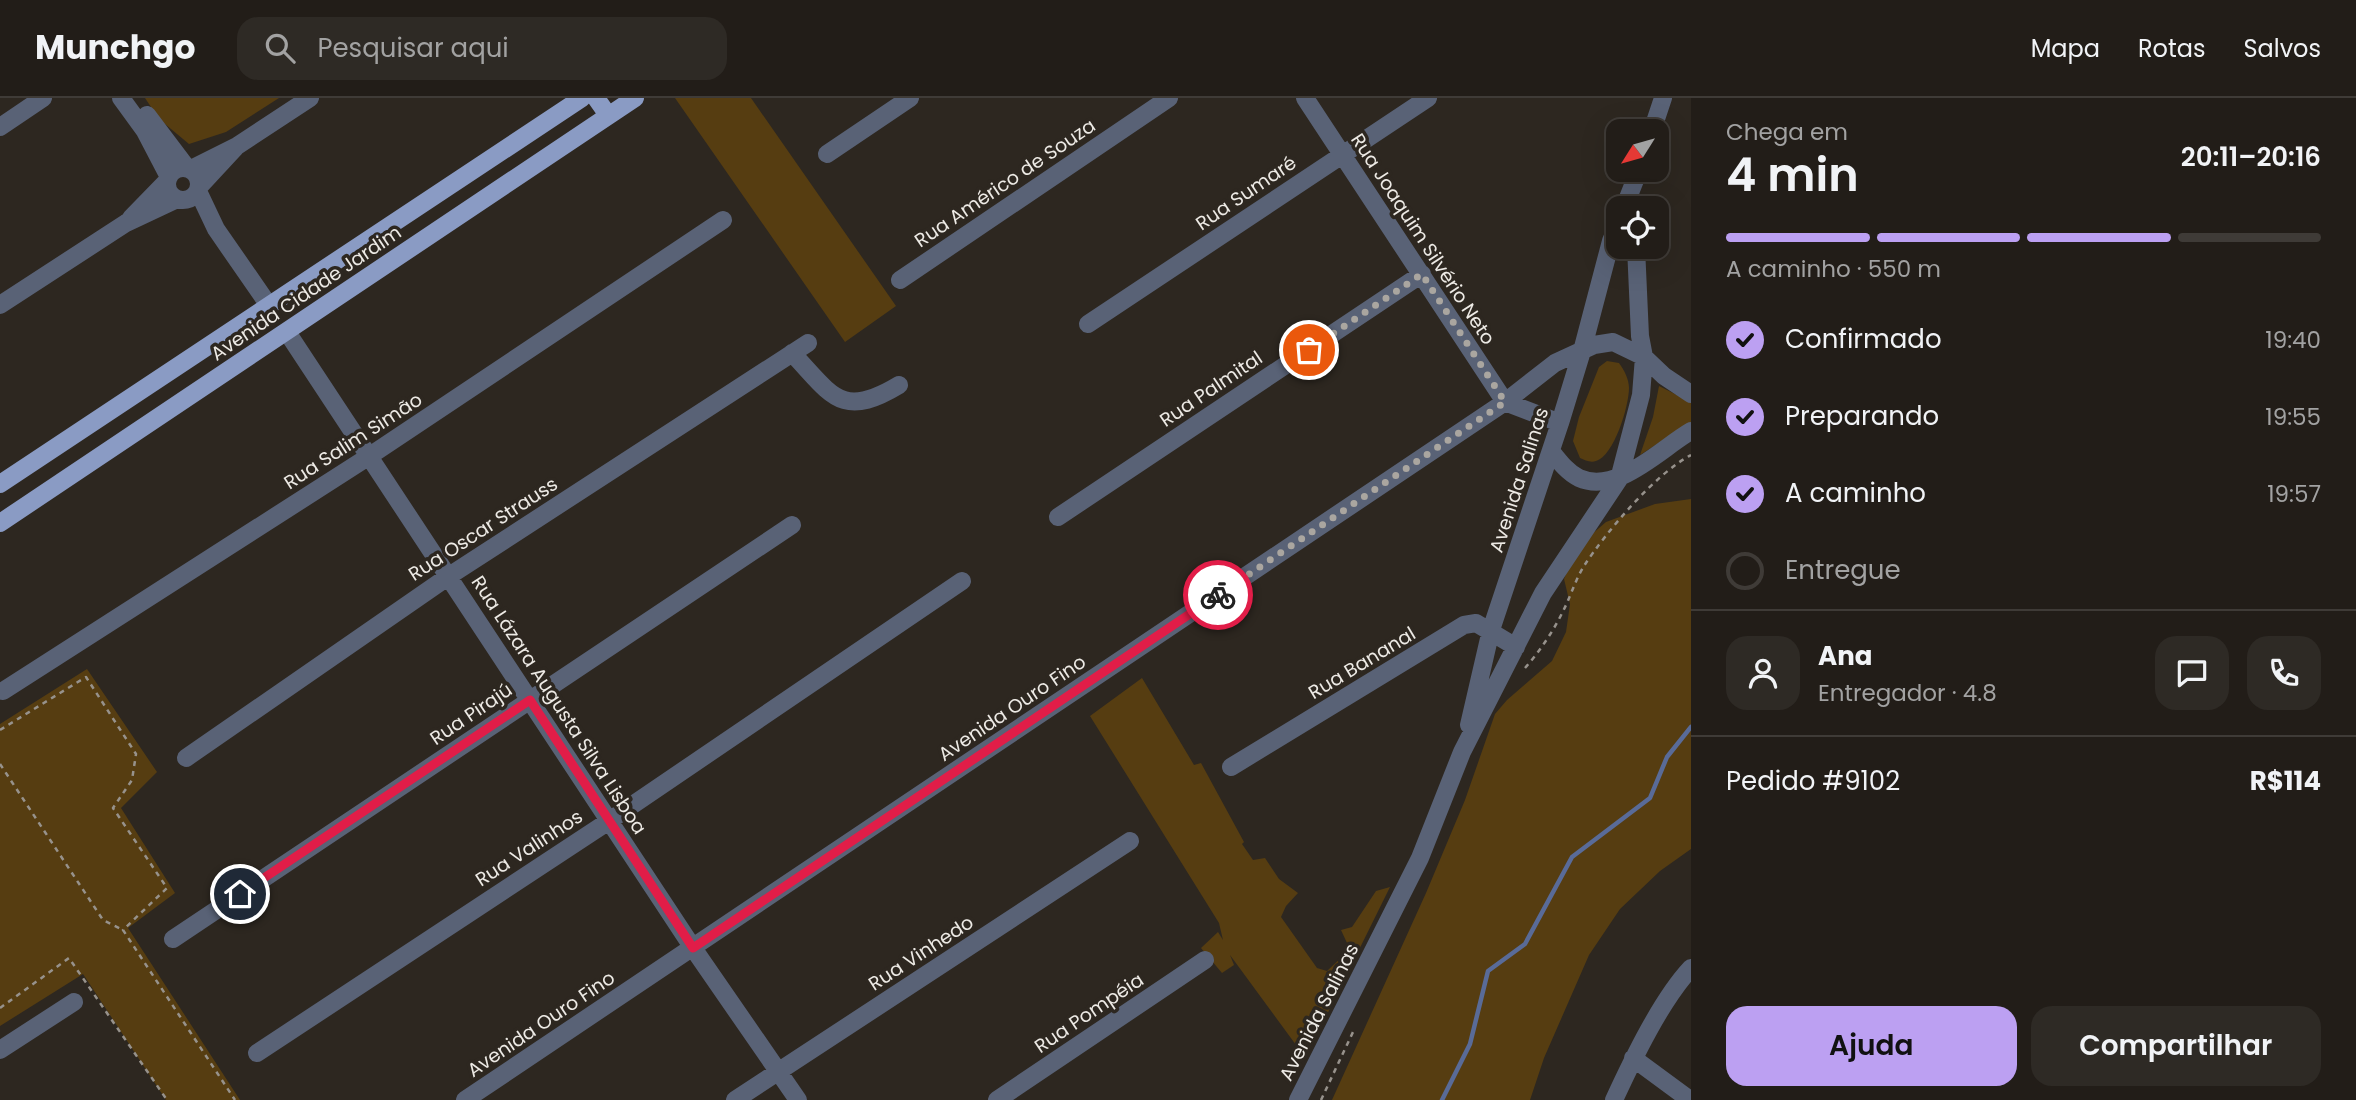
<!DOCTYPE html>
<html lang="pt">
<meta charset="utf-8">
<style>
:root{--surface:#221d18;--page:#2e2a25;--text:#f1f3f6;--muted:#a2a2a2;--line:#3f3b37;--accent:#bca0f2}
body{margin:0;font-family:Poppins,sans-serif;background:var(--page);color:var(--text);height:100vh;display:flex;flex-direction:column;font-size:26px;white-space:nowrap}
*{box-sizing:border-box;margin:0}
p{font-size:23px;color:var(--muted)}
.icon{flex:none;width:38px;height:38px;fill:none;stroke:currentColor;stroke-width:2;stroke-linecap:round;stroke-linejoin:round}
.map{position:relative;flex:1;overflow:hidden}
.sheet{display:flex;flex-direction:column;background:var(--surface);width:665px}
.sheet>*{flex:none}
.needle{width:46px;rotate:233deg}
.fabs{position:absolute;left:1606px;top:21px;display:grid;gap:14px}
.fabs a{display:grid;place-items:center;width:63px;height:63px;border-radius:14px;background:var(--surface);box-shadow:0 7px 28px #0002,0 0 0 2px var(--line);font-size:35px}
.pin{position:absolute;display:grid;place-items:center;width:60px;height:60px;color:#fff;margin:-30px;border:4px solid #fff;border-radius:50%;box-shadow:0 2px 7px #0007}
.courier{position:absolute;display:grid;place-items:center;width:70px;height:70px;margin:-35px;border:5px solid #e11d48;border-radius:50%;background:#fff;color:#222;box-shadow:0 2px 9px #0007}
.overview em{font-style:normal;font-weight:600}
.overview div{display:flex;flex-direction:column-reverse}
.overview{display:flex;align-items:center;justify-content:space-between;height:119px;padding:0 35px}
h1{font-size:46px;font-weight:600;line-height:52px}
.bar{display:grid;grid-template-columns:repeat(4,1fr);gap:10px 7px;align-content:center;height:84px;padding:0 35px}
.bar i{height:9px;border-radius:5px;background:var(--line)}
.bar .selected{background:var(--accent)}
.bar p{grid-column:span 4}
.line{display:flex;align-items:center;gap:18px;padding:0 35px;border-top:2px solid var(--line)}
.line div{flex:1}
.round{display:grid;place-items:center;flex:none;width:74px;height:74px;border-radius:21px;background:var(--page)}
ol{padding:0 35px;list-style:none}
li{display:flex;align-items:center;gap:21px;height:77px}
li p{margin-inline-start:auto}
li .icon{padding:7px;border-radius:50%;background:var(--accent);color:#111;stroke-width:4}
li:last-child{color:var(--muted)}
li i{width:38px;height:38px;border:4px solid var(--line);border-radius:50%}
.primary-button{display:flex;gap:14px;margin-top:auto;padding:14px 35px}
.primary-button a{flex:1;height:80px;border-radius:21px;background:var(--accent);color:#111;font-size:28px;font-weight:600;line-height:80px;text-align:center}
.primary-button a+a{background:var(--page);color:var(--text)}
header{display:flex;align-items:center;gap:42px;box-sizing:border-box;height:98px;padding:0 35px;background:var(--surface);border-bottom:2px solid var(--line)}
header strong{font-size:33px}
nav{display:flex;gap:38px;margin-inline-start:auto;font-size:24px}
.search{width:490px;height:63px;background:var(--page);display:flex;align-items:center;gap:18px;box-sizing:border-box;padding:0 24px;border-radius:21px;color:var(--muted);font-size:26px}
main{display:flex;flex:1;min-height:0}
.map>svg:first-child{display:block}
.green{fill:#563d11}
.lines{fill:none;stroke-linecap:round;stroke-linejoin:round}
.stream{stroke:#596b98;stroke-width:4.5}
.path{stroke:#97928c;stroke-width:2.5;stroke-dasharray:5 5;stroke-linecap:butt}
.minor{stroke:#596276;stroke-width:18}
.major{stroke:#8a9bc4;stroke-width:18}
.done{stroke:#aaa6a0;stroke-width:7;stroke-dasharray:0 12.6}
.route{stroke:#e11d48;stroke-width:9}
.labels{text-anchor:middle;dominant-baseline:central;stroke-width:7;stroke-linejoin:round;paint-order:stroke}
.street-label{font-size:19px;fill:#edeae5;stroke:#2d2720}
</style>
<header>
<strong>Munchgo</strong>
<div class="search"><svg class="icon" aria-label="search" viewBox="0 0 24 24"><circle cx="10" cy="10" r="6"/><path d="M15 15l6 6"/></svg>Pesquisar aqui</div>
<nav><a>Mapa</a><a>Rotas</a><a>Salvos</a></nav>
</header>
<main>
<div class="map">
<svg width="1691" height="1002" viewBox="0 0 1691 1002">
<rect width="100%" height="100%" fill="#2d2720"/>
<path class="green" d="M145,0h134l-53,34 -37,12 -30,-25z
M675,0h76l145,208 -51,36z
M1607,263l12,2c5,7 10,16 10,25 0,18 -15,68 -33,73 -6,2 -11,-1 -16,-3l-7,-17 6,-24 20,-50z
M1659,288l32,16v20l-51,33 13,-38z
M1691,401v350l-31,22 -40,38 -31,46 -45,103 -14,42h-198l94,-207 39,-93 30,-86 12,-14 45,-39 14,-29 4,-28 -6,-25 13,-32 29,-25 49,-18z
M87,571l70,103 -36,36 54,85 -47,35 112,172h-74l-83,-126 -83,52v-302z
M1142,580l52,87 7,-2 43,79 -2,2 11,16 12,-2 14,21 19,14 -12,13 -5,11 36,51 10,3 19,-18 1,-10 -6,-13 11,-3 24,-36 14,-4 -82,166 -12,-8 -66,-90 4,10 -12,8 -21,-25 17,-16 5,8 -4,-17 -129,-207z"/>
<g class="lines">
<path class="stream" d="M1442,1002l28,-56 18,-73 37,-27 47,-87 78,-59 17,-41 24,-30"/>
<path class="path" d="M1525,570c16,-18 31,-41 41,-63 6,-13 10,-26 18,-39 22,-34 71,-92 107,-111
M0,632l86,-53 50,77 -4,26 -19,28 54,80 -44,42 112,170
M0,666l103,156 20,10
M0,910l69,-50 98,142
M1321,1002l32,-68"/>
<path class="minor" d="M121,0l24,33 24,46
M1305,0l200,304
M147,17l40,53
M0,29l43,-29
M1652,33l11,-33
M237,48l73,-48
M827,56l83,-56
M167 86a16 16 0 1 1 32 0a16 16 0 1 1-32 0Z
M191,71l46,-23 -38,41
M198,93l18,38 54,78
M1624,110l15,-38
M131,120l36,-37
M900,182l269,-182
M0,207l126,-82 51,-24
M1088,226l340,-226
M287,234l406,616 105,152
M792,255c40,42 49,67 107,32
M1505,304l55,21
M1551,353c8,10 16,21 28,27 38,17 81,-29 112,-47
M1058,419l364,-243
M3,593l365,-234 355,-237
M1469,627l22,-95 69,-207 22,-72 29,-110 8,-19
M186,660l263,-182 359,-233
M1231,669l233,-142 12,-2 40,24
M173,841l619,-414
M0,952l74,-48
M257,955l352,-232 353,-240
M1633,960l57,42
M465,1002l1040,-698 50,-39 39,-18 19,-3 31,15 20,19 27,18
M735,1002l395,-259
M997,1002l208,-140
M1298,1002l122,-242 42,-106 81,-159 76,-114 22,-84 3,-38 -4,-21 -4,-89
M1614,1002c18,-39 47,-100 77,-132"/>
<path class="major" d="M596,0l12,17
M0,386l582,-386
M0,425l635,-425"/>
</g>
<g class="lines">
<path class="done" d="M1218,497l287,-193 -83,-128 -113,76"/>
<path class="route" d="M240,796l290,-194 163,248 525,-353"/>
</g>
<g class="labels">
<g class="street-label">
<text transform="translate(1005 85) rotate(-34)">Rua Américo de Souza</text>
<text transform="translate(1246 95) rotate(-34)">Rua Sumaré</text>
<text transform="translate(1423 141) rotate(57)">Rua Joaquim Silvério Neto</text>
<text transform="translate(306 195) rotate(-34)">Avenida Cidade Jardim</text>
<text transform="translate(1211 291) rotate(-34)">Rua Palmital</text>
<text transform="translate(353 343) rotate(-33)">Rua Salim Simão</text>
<text transform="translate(1519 382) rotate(-72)">Avenida Salinas</text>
<text transform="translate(483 431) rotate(-33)">Rua Oscar Strauss</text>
<text transform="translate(1362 565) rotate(-31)">Rua Bananal</text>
<text transform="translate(559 607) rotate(57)">Rua Lázara Augusta Silva Lisboa</text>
<text transform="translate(1012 610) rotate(-34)">Avenida Ouro Fino</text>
<text transform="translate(471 616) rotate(-34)">Rua Pirajú</text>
<text transform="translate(529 750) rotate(-33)">Rua Valinhos</text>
<text transform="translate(921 855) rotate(-33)">Rua Vinhedo</text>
<text transform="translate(1319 914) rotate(-63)">Avenida Salinas</text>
<text transform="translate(1089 915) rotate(-34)">Rua Pompéia</text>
<text transform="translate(541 926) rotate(-34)">Avenida Ouro Fino</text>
</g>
</g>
</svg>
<div class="fabs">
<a><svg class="needle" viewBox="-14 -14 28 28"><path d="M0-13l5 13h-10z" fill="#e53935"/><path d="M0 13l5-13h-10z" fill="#a2a2a2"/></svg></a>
<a><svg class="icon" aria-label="locate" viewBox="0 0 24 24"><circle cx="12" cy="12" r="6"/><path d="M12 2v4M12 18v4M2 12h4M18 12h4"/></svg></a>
</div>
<div class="pin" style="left:1309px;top:252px;background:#ea580c"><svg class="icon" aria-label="bag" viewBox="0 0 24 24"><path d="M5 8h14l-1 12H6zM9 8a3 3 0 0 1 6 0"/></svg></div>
<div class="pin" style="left:240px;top:796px;background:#1f2937"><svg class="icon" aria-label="home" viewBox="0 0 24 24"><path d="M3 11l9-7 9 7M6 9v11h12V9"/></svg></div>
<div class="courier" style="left:1218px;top:497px"><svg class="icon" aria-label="bike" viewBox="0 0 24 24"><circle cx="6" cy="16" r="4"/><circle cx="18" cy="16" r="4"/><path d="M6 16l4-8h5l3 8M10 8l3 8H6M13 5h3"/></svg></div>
</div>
<section class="sheet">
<div class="overview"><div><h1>4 min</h1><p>Chega em</p></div><em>20:11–20:16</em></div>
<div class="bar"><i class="selected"></i><i class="selected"></i><i class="selected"></i><i></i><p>A caminho · 550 m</p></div>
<ol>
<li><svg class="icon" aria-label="check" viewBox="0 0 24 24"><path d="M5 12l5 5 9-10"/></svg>Confirmado<p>19:40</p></li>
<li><svg class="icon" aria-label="check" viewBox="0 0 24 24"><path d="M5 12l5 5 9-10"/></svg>Preparando<p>19:55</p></li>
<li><svg class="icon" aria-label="check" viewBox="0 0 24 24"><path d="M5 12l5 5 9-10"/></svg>A caminho<p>19:57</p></li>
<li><i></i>Entregue</li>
</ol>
<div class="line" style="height:126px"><a class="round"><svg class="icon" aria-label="person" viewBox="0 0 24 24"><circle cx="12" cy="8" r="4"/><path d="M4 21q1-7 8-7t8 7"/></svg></a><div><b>Ana</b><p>Entregador · 4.8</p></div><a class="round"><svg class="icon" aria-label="chat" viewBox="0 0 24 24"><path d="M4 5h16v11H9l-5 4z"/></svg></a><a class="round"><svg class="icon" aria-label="phone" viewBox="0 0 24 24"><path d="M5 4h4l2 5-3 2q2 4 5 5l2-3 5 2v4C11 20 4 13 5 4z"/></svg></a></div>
<div class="line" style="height:91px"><div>Pedido #9102</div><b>R$114</b></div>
<div class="primary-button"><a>Ajuda</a><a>Compartilhar</a></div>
</section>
</main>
